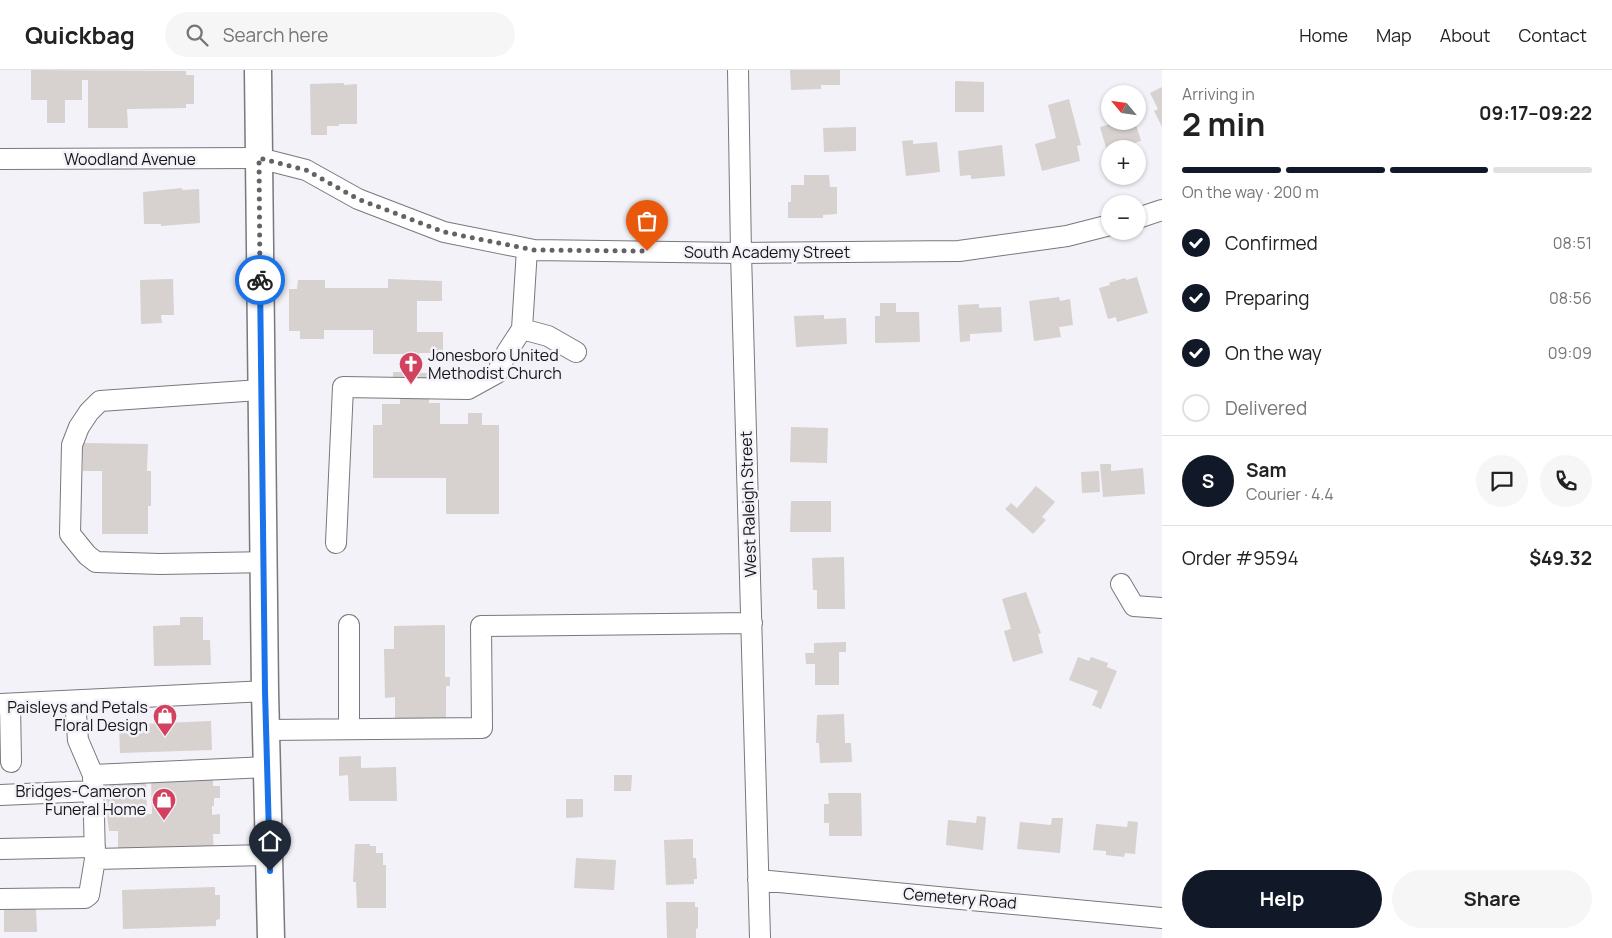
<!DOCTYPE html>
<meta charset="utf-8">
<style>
:root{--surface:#fff;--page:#f6f6f6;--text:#222;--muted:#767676;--line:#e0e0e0;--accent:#111827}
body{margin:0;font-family:Manrope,sans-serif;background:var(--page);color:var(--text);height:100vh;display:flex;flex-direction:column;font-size:19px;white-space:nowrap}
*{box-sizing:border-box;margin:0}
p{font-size:16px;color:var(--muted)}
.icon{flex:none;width:28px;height:28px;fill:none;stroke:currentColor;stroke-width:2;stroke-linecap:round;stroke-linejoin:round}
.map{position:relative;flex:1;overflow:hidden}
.drawer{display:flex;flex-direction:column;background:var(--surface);width:450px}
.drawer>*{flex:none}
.needle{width:32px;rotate:299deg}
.tools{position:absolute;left:1101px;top:15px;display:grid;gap:10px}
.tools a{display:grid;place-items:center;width:45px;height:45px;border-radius:50%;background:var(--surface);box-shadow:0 1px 4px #0004;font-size:25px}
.pin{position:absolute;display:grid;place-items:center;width:42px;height:42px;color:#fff;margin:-51px -21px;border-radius:50% 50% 50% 0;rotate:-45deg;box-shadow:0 0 5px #0007}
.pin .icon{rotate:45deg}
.courier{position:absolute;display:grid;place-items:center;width:50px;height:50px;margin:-25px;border:4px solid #1a73e8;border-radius:50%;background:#fff;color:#222;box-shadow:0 1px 6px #0007}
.overview em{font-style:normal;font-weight:700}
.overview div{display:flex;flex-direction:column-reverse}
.overview{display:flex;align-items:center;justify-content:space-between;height:85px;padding:0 20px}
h1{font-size:32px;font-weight:700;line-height:38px}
.bar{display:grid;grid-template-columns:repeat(4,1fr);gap:8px 5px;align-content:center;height:60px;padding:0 20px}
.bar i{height:6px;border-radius:4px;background:var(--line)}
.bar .active{background:var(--accent)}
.bar p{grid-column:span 4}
.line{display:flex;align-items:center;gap:12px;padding:0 20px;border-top:1px solid var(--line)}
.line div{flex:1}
.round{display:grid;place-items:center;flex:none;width:52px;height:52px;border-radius:26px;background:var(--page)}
ol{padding:0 20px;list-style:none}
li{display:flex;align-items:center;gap:15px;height:55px}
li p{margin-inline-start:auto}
li .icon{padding:5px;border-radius:50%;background:var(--accent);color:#fff;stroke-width:4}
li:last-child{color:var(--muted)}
li i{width:28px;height:28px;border:2px solid var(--line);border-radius:50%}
.action{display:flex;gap:10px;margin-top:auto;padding:10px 20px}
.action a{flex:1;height:58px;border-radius:30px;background:var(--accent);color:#fff;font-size:20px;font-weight:700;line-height:58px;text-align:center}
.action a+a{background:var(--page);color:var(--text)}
header{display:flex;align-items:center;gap:30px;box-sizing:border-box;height:70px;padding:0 25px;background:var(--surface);border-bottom:1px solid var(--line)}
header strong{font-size:24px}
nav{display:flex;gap:28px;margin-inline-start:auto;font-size:18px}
.search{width:350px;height:45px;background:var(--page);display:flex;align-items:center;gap:12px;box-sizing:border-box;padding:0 18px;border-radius:28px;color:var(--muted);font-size:19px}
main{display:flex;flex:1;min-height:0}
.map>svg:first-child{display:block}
.building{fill:#d7d1cf}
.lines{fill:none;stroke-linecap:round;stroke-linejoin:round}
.minor-casing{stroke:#78787d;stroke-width:22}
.major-casing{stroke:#78787d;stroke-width:29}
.minor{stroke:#fff;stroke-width:20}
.major{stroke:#fff;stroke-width:26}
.done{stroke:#636366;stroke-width:5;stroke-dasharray:0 9}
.route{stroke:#1a73e8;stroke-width:6}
.labels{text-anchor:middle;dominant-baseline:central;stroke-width:5;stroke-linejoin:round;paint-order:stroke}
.street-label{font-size:16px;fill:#161618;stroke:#f2f2f8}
.poi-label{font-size:16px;fill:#161618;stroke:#f2f2f8;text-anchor:end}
</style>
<header>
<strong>Quickbag</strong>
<div class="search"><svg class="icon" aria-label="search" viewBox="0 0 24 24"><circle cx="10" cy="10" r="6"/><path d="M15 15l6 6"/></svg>Search here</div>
<nav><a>Home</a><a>Map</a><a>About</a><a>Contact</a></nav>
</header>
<main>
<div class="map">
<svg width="1162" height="868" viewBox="0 0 1162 868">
<rect width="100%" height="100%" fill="#f2f2f8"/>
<path class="building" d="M31,0l155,1v4h8v29h-8v4l-59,1 1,19h-40v-48h-6v20h-17v23h-18v-23h-16z
M790,0h50v15h-19v4l-30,1z
M955,11l29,1v30h-29z
M344,13v2l13,-1v40h-18v2h-12v9h-16l-1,-51z
M1162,17v40l-8,-16 4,-2 -8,-16z
M1069,29l12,46 -4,1 3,15 -38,10 -7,-27 21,-6 -8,-33z
M1121,51h14l6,20 -34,10 -7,-24z
M856,57v24l-32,1 -1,-24z
M913,70v4l24,-2 3,30 -34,4 -4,-35z
M1002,75l3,31 -34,3v-4l-11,1 -2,-25z
M804,105h25l1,12h7v27l-14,1v3h-35v-16h3v-17h13z
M182,118v2l17,-1 1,34 -39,3v-2h-17l-1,-32z
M1137,207l11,36 -31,9 -1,-5 -8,2 -9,-31 11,-3 -1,-2 16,-5 1,2z
M173,209l1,36h-13l1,8 -21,1 -1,-44z
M388,209l54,2v20h-25v31h26v21h-24v20h10v30h11v21h28v-11h14v12h17v89h-53v-36h-73v-53h9v-21h18v-7h-7v-25h11v-18h-31v-24h-49v9h-24v-8h-11v-42h8l1,-9h27v8h63z
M1059,227l1,4 10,-2 3,26 -14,2 2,10 -27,4 -5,-40z
M880,233h16v9h23l1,30 -45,1v-27h5z
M979,234v4l22,-1 1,25 -32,2v7l-10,1 -2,-37z
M824,245v4l22,-1 1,26 -51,3 -2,-31z
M791,357l37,1 -1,35 -37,-1z
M83,373l65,1 -1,27h4v35h-3v28h-46v-63h-19z
M1100,394h11v7l32,-3 2,26 -42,3z
M1099,401l1,21 -18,1 -1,-21z
M1036,416l19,16 -13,15 4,3 -13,14 -28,-25 6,-6 6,5z
M791,431h40v31h-41z
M844,487l1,52h-28v-19h-4l-1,-32z
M1026,522l15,41 -3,1 5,19 -30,9 -9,-31 7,-2 -9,-30z
M180,547h23v23h7l1,25 -57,1 -1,-40 27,-1z
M445,555v52h5v9h-4v33l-51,1v-23l-10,1 -1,-49h10v-23z
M846,572v10h-7v33h-24v-21h-9l-1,-11h9v-10z
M1078,587l11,4 2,-4 17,6 -1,4 10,4 -16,38 -9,-4 6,-14 -29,-11z
M844,644l1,29h6l1,19 -32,1 -1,-20h-3l1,-28z
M211,651l1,29 -92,3 -1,-28z
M361,686v12l35,-1 1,34h-48l-1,-26 -9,1v-19z
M614,705h18l-1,16h-17z
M213,709v7h7v12h-6v8h-2v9l8,-1v20h-7l1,20 -96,3v-26h-9l-2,-15h-1v-33l40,-1 1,32h5l-1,-33z
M828,723h33l1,43h-33v-13h-5v-19h5z
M566,729h17v18l-17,1z
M977,746l9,1 -3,33 -37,-5 2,-25 28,3z
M1052,748h11l-3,35 -43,-4 3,-27 31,3z
M1128,751l10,1 -3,32 -10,-1 -1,4 -18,-2v-4l-13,-1 3,-26 31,3z
M693,769v19h3l1,21h-3v5l-28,1 -2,-45z
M355,774h15v2h6v7h7v12h3v43h-29l-1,-26h-3z
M576,788l40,2 -2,30 -40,-2z
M215,817v8h5v24l-4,1v6l-93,3 -1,-39z
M666,832h29v5h3v21l-2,1v9h-29z
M4,838h32l1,24h-33z"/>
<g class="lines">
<defs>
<path id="minor" d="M738,0l3,183 19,685
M0,89l259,-1 47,12 52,29 86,33 90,18 207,3 218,-2 108,-15 43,-11
M1138,148l24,-8
M522,259l5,-80
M261,320l-161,11 -11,11 -10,15 -7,18 -2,89 17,21 9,7 64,2 103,-2
M336,473l7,-156 125,2 29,-16 10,-21 15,-23 26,7 28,16
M1121,514l13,22 28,2
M349,555v104
M75,631l3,39 15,35
M0,634l265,-13
M10,634l1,58
M266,660l216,-2 -1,-102 271,-3
M267,697l-174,8 2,84 174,-4
M0,725l93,-4
M0,779l95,-2
M758,810l404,38
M0,829l85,-1 4,-3 6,-36"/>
<path id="major" d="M258,0l7,621 6,247"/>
</defs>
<use href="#minor" class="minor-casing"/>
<use href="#major" class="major-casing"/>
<use href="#minor" class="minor"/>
<use href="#major" class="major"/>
</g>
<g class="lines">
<path class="done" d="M260,210l-1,-122 47,12 52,29 86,33 90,18 113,1"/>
<path class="route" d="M260,210l5,411 5,180"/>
</g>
<defs>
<symbol id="church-pin" viewBox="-11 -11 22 30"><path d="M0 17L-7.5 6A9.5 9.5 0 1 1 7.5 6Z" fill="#d2425f" stroke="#f2f2f8"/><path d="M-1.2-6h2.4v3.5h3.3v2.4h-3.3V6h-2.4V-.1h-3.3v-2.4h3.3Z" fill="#fff"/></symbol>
<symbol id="shop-pin" viewBox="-11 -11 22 30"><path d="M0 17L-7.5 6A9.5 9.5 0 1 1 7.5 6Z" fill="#d2425f" stroke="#f2f2f8"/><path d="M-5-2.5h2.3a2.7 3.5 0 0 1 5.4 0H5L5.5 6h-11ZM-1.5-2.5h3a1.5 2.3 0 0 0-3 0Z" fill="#fff"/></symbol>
</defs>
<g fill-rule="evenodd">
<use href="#church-pin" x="397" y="280" width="28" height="38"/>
<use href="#shop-pin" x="151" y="632" width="28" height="38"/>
<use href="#shop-pin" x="150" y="716" width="28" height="38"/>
</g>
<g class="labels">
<g class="street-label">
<text x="130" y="89">Woodland Avenue</text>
<text x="767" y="182">South Academy Street</text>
<text transform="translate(748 434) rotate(-92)">West Raleigh Street</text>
<text transform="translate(960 828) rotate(5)">Cemetery Road</text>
</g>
<g class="poi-label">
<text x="428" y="285" text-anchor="start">Jonesboro United<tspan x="428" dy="18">Methodist Church</tspan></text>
<text x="148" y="637">Paisleys and Petals<tspan x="148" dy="18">Floral Design</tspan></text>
<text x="146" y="721">Bridges-Cameron<tspan x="146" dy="18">Funeral Home</tspan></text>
</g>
</g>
</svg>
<div class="tools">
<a><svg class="needle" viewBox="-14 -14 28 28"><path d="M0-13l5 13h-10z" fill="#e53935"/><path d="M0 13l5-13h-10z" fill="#767676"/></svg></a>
<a>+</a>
<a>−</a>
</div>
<div class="pin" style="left:647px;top:181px;background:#ea580c"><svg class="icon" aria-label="bag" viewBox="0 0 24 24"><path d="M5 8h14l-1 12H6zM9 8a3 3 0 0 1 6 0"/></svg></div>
<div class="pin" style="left:270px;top:801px;background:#1f2937"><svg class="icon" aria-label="home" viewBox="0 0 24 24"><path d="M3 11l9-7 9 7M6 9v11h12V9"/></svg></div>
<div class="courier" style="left:260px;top:210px"><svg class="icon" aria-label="bike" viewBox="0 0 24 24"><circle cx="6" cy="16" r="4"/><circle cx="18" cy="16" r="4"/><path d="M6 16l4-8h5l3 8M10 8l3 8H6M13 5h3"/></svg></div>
</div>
<section class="drawer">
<div class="overview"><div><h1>2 min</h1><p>Arriving in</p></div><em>09:17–09:22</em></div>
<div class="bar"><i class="active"></i><i class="active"></i><i class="active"></i><i></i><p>On the way · 200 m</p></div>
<ol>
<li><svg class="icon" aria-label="check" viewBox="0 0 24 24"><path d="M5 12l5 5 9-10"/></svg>Confirmed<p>08:51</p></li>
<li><svg class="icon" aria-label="check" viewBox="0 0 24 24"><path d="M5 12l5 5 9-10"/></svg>Preparing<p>08:56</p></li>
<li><svg class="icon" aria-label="check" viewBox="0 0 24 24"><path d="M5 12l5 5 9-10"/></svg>On the way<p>09:09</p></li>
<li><i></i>Delivered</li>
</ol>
<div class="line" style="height:90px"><b class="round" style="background:var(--accent);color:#fff">S</b><div><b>Sam</b><p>Courier · 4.4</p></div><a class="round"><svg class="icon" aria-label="chat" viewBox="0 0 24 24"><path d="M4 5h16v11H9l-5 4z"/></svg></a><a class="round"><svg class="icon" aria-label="phone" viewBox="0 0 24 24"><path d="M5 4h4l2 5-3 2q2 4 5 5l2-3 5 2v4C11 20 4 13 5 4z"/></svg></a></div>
<div class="line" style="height:65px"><div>Order #9594</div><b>$49.32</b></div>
<div class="action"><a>Help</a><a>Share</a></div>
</section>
</main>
